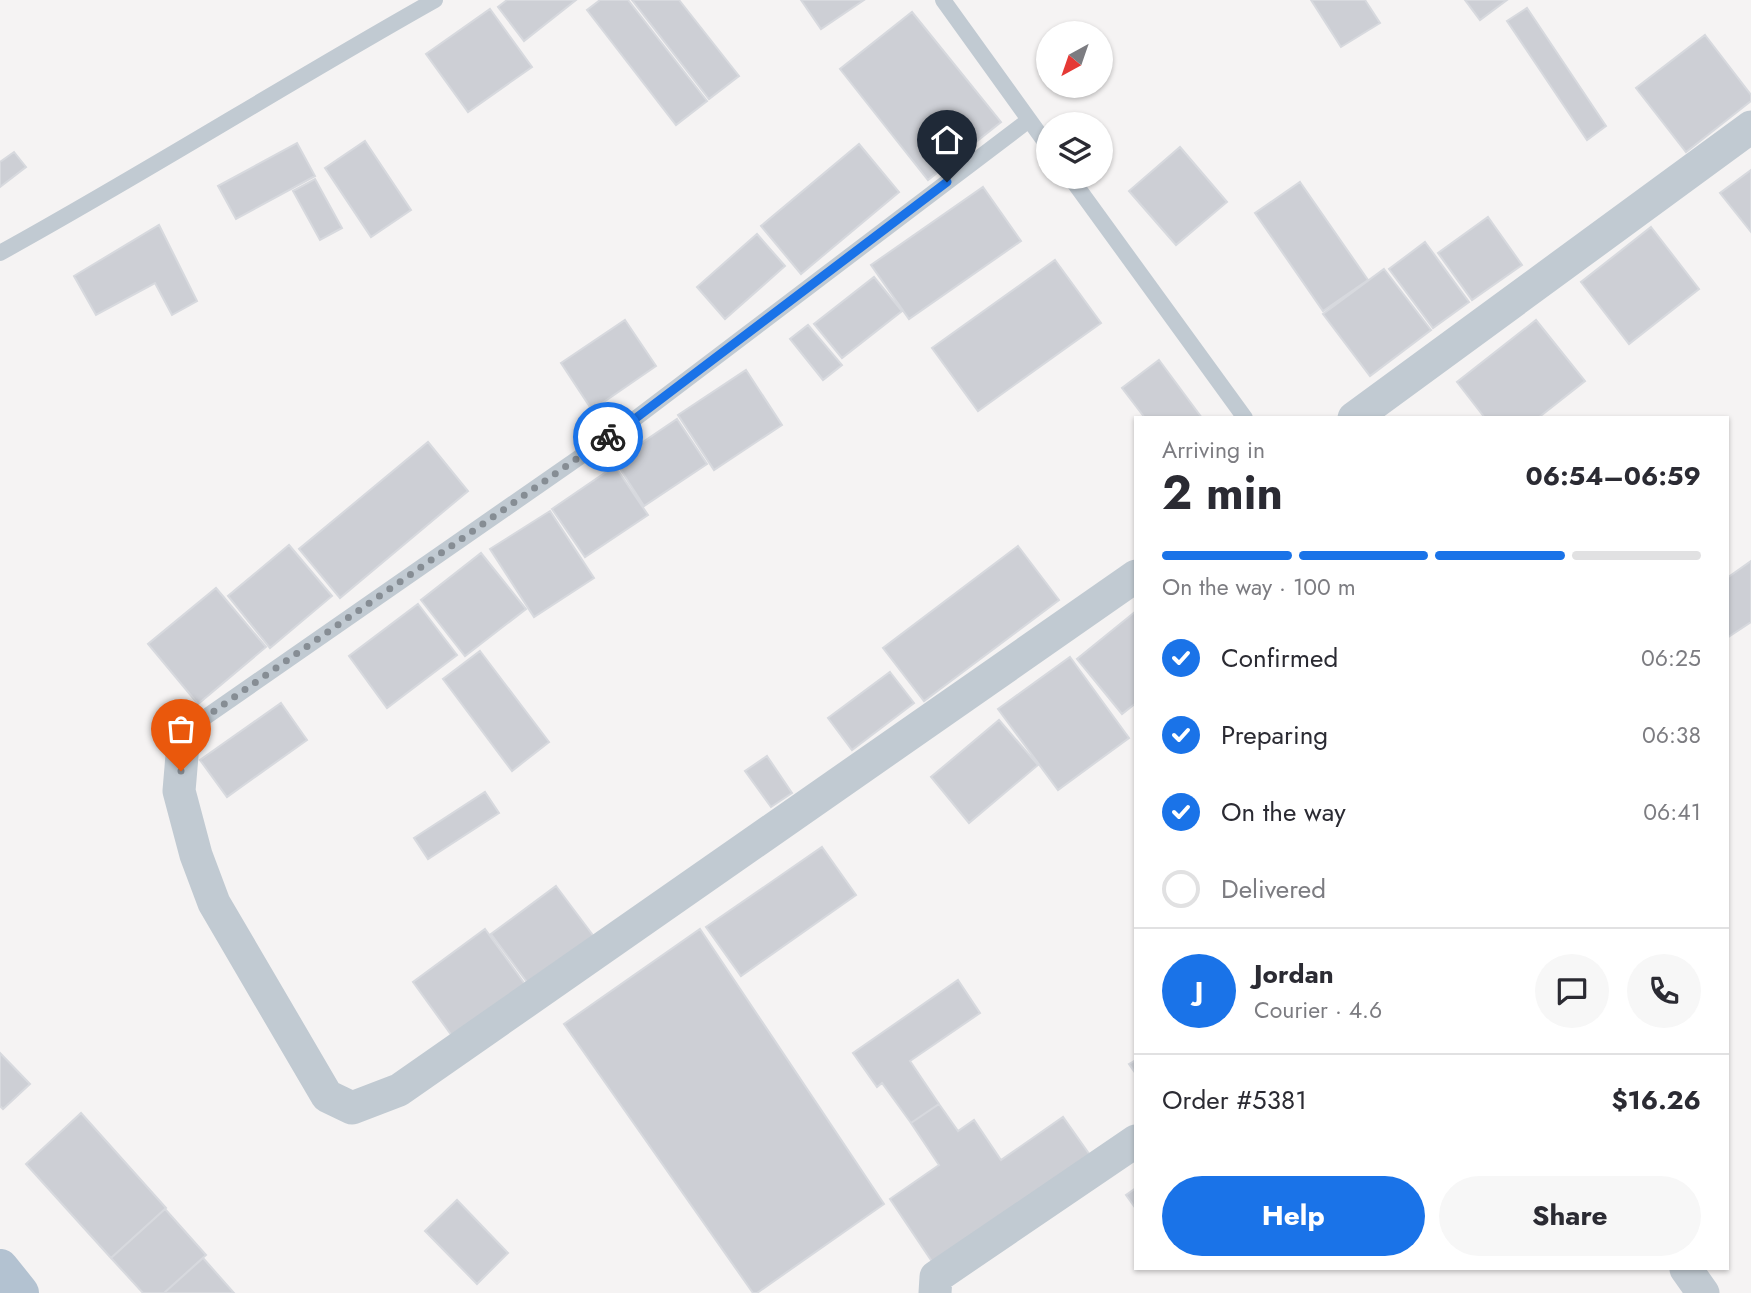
<!DOCTYPE html>
<meta charset="utf-8">
<style>
:root{--surface:#fff;--page:#f7f7f7;--text:#2b2b33;--muted:#7c7c81;--line:#e1e1e2;--accent:#1a73e8}
body{margin:0;font-family:Jost,sans-serif;background:var(--page);color:var(--text);height:100vh;display:flex;flex-direction:column;font-size:26px;white-space:nowrap}
*{box-sizing:border-box;margin:0}
p{font-size:23px;color:var(--muted)}
.icon{flex:none;width:38px;height:38px;fill:none;stroke:currentColor;stroke-width:2;stroke-linecap:round;stroke-linejoin:round}
.map{position:relative;flex:1;overflow:hidden}
.drawer{position:absolute;left:1134px;top:416px;width:595px;height:854px;display:flex;flex-direction:column;background:var(--surface);border-radius:0px;box-shadow:0 2px 5px #0004}
.drawer>*{flex:none}
.needle{width:46px;rotate:220deg}
.fabs{position:absolute;left:1036px;top:21px;display:grid;gap:14px}
.fabs a{display:grid;place-items:center;width:77px;height:77px;border-radius:50%;background:var(--surface);box-shadow:0 2px 5px #0004;font-size:35px}
.pin{position:absolute;display:grid;place-items:center;width:60px;height:60px;color:#fff;margin:-72px -30px;border-radius:50% 50% 50% 0;rotate:-45deg;box-shadow:0 0 7px #0007}
.pin .icon{rotate:45deg}
.courier{position:absolute;display:grid;place-items:center;width:70px;height:70px;margin:-35px;border:5px solid #1a73e8;border-radius:50%;background:#fff;color:#222;box-shadow:0 2px 9px #0007}
.headline em{font-style:normal;font-weight:700}
.headline div{display:flex;flex-direction:column-reverse}
.headline{display:flex;align-items:center;justify-content:space-between;height:119px;padding:0 28px}
h1{font-size:46px;font-weight:700;line-height:52px}
.bar{display:grid;grid-template-columns:repeat(4,1fr);gap:10px 7px;align-content:center;height:84px;padding:0 28px}
.bar i{height:9px;border-radius:5px;background:var(--line)}
.bar .active{background:var(--accent)}
.bar p{grid-column:span 4}
.line{display:flex;align-items:center;gap:18px;padding:0 28px;border-top:2px solid var(--line)}
.line div{flex:1}
.round{display:grid;place-items:center;flex:none;width:74px;height:74px;border-radius:37px;background:var(--page)}
ol{padding:0 28px;list-style:none}
li{display:flex;align-items:center;gap:21px;height:77px}
li p{margin-inline-start:auto}
li .icon{padding:7px;border-radius:50%;background:var(--accent);color:#fff;stroke-width:4}
li:last-child{color:var(--muted)}
li i{width:38px;height:38px;border:4px solid var(--line);border-radius:50%}
.primary-button{display:flex;gap:14px;margin-top:auto;padding:14px 28px}
.primary-button a{flex:1;height:80px;border-radius:42px;background:var(--accent);color:#fff;font-size:28px;font-weight:700;line-height:80px;text-align:center}
.primary-button a+a{background:var(--page);color:var(--text)}
.map>svg:first-child{display:block}
.building{fill:#cdcfd5;stroke:#d7d9de;stroke-width:2}
.lines{fill:none;stroke-linecap:round;stroke-linejoin:round}
.lane{stroke:#c1cad2;stroke-width:16}
.street{stroke:#c1cad2;stroke-width:33}
.primary{stroke:#b3c2d1;stroke-width:38}
.done{stroke:#868d94;stroke-width:7;stroke-dasharray:0 12.6}
.route{stroke:#1a73e8;stroke-width:9}
</style>
<div class="map">
<svg width="1751" height="1293" viewBox="0 0 1751 1293">
<rect width="100%" height="100%" fill="#f5f3f3"/>
<path class="building" d="M507,0h69l-52,41 -26,-34z
M600,0h28l79,101 -31,24 -89,-115z
M632,0h47l60,76 -30,23z
M801,0h63l-43,29z
M1311,0h54l15,23 -39,24z
M1465,0h42l-27,20z
M1527,8l79,118 -19,14 -80,-119z
M490,9l42,58 -64,45 -42,-58z
M912,12l89,110 -73,58 -88,-111z
M1705,35l46,60v6l-65,51 -50,-64z
M365,141l46,69 -40,27 -46,-69z
M297,143l18,33 -79,43 -18,-33z
M859,144l40,48 -98,82 -40,-48z
M1180,147l47,55 -51,43 -47,-54z
M14,152l12,15 -26,20v-25z
M1751,170v62l-31,-39z
M315,179l27,49 -22,12 -27,-49z
M1300,182l68,98 -45,31 -68,-98z
M983,187l38,54 -112,78 -38,-54z
M1488,217l34,48 -50,35 -34,-47z
M159,225l38,76 -25,14 -17,-32 -59,32 -22,-39z
M1651,227l48,62 -70,55 -48,-62z
M757,234l28,32 -60,53 -28,-32z
M1425,242l44,60 -36,26 -44,-59z
M1055,260l46,63 -123,88 -46,-63z
M1384,269l47,61 -61,46 -47,-62z
M874,277l28,34 -60,47 -28,-34z
M625,320l31,46 -64,44 -31,-47z
M1536,320l49,61 -47,37h-53l-28,-36z
M808,325l34,40 -19,15 -33,-41z
M1159,360l43,58h-57l-23,-30z
M746,370l36,55 -68,45 -36,-55z
M677,419l30,45 -63,42 -29,-45z
M428,442l40,49 -128,107 -41,-49z
M615,466l33,49 -63,42 -33,-48z
M550,511l44,67 -60,39 -44,-68z
M289,545l43,51 -62,52 -42,-52z
M1018,546l41,54 -135,101 -41,-53z
M481,553l45,56 -61,47 -44,-56z
M1751,561v61l-24,16v-60z
M216,588l50,59 -68,57 -50,-60z
M418,604l39,51 -70,53 -38,-52z
M1136,611v92l-14,11 -45,-55z
M480,651l69,91 -37,29 -69,-92z
M1070,657l59,81 -71,52 -60,-81z
M890,672l24,31 -62,47 -24,-32z
M281,703l26,37 -80,57 -27,-37z
M999,720l39,45 -69,58 -38,-46z
M767,756l25,37 -21,14 -26,-36z
M485,792l14,21 -71,46 -14,-21z
M822,847l34,48 -115,81 -35,-49z
M556,886l42,56 -65,48 -42,-56z
M485,929l42,58 -72,53 -42,-58z
M700,929l184,275 -127,89h-4l-189,-269z
M958,980l22,33 -70,48 29,43 -28,19 -29,-40 -5,4 -24,-34z
M0,1053l30,31 -27,25 -3,-3z
M1136,1060v14l-7,-10z
M939,1104l19,27 16,-11 27,40 62,-43 29,41 -157,108 -45,-67 49,-34 -28,-42z
M81,1113l85,95 -55,50 -85,-94z
M1136,1188v21l-10,-14z
M457,1200l51,53 -31,31 -52,-53z
M165,1209l41,46 -42,38h-21l-32,-35z
M203,1258l31,35h-70z"/>
<g class="lines">
<path class="lane" d="M943,0l105,146
M1070,177l175,241
M0,253c147,-81 289,-171 435,-253
M184,732l452,-314 393,-298"/>
<path class="street" d="M1354,418l397,-291
M184,732l-5,59 17,64 18,48 113,193 25,12 47,-18 737,-514
M1686,1269l17,24
M935,1293l1,-16 200,-136"/>
<path class="primary" d="M0,1268l20,25"/>
</g>
<g class="lines">
<path class="done" d="M181,771l3,-39 424,-295"/>
<path class="route" d="M608,437l28,-19 311,-236"/>
</g>
</svg>
<div class="fabs">
<a><svg class="needle" viewBox="-14 -14 28 28"><path d="M0-13l5 13h-10z" fill="#e53935"/><path d="M0 13l5-13h-10z" fill="#7c7c81"/></svg></a>
<a><svg class="icon" aria-label="layers" viewBox="0 0 24 24"><path d="M12 4l9 5-9 5-9-5zM3 14l9 5 9-5"/></svg></a>
</div>
<div class="pin" style="left:181px;top:771px;background:#ea580c"><svg class="icon" aria-label="bag" viewBox="0 0 24 24"><path d="M5 8h14l-1 12H6zM9 8a3 3 0 0 1 6 0"/></svg></div>
<div class="pin" style="left:947px;top:182px;background:#1f2937"><svg class="icon" aria-label="home" viewBox="0 0 24 24"><path d="M3 11l9-7 9 7M6 9v11h12V9"/></svg></div>
<div class="courier" style="left:608px;top:437px"><svg class="icon" aria-label="bike" viewBox="0 0 24 24"><circle cx="6" cy="16" r="4"/><circle cx="18" cy="16" r="4"/><path d="M6 16l4-8h5l3 8M10 8l3 8H6M13 5h3"/></svg></div>
<section class="drawer">
<div class="headline"><div><h1>2 min</h1><p>Arriving in</p></div><em>06:54–06:59</em></div>
<div class="bar"><i class="active"></i><i class="active"></i><i class="active"></i><i></i><p>On the way · 100 m</p></div>
<ol>
<li><svg class="icon" aria-label="check" viewBox="0 0 24 24"><path d="M5 12l5 5 9-10"/></svg>Confirmed<p>06:25</p></li>
<li><svg class="icon" aria-label="check" viewBox="0 0 24 24"><path d="M5 12l5 5 9-10"/></svg>Preparing<p>06:38</p></li>
<li><svg class="icon" aria-label="check" viewBox="0 0 24 24"><path d="M5 12l5 5 9-10"/></svg>On the way<p>06:41</p></li>
<li><i></i>Delivered</li>
</ol>
<div class="line" style="height:126px"><b class="round" style="background:var(--accent);color:#fff">J</b><div><b>Jordan</b><p>Courier · 4.6</p></div><a class="round"><svg class="icon" aria-label="chat" viewBox="0 0 24 24"><path d="M4 5h16v11H9l-5 4z"/></svg></a><a class="round"><svg class="icon" aria-label="phone" viewBox="0 0 24 24"><path d="M5 4h4l2 5-3 2q2 4 5 5l2-3 5 2v4C11 20 4 13 5 4z"/></svg></a></div>
<div class="line" style="height:91px"><div>Order #5381</div><b>$16.26</b></div>
<div class="primary-button"><a>Help</a><a>Share</a></div>
</section>
</div>
